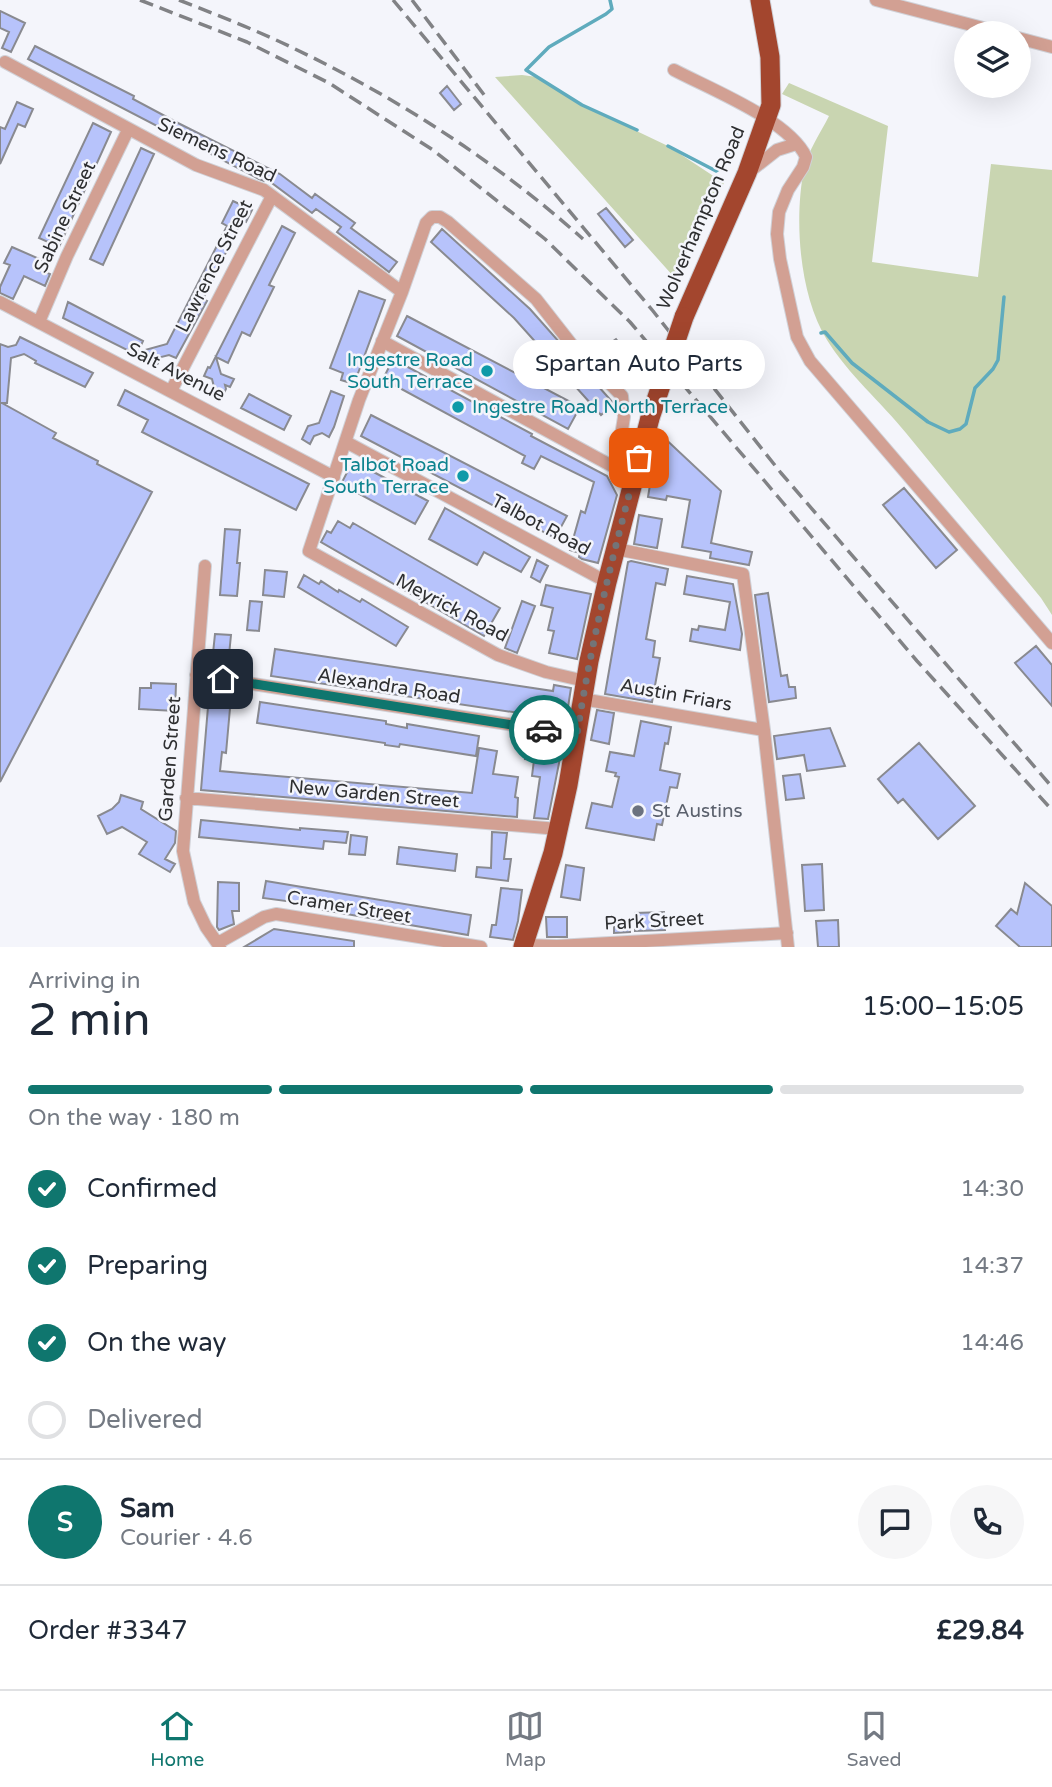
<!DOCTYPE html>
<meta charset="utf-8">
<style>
:root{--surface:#fff;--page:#f6f6f7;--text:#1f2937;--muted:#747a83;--line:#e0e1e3;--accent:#0f766e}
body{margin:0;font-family:"Varela Round",sans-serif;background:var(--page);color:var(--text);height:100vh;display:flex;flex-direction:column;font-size:26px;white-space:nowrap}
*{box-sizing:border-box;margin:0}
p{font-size:23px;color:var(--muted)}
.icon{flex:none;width:38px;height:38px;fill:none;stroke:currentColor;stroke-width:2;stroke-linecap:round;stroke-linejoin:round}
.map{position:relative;height:947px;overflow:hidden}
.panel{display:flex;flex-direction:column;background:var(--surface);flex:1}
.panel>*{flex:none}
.controls{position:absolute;left:954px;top:21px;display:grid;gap:14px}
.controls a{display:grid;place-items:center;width:77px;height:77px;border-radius:50%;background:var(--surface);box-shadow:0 7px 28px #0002;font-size:35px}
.pin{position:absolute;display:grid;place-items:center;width:60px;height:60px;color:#fff;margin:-30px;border-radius:14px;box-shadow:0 4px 10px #0006}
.courier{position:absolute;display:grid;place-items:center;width:70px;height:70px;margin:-35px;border:5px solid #0f766e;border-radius:50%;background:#fff;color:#222;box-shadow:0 2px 9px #0007}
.bubble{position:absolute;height:49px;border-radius:24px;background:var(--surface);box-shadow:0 7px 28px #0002;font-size:23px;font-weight:600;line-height:49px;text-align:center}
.headline em{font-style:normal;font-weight:600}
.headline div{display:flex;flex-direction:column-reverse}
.headline{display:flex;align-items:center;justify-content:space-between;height:119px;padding:0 28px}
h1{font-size:46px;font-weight:600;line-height:52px}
.bar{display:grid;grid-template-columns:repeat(4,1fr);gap:10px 7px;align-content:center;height:84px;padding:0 28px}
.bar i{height:9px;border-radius:5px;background:var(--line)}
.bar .on{background:var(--accent)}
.bar p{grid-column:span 4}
.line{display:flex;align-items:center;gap:18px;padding:0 28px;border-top:2px solid var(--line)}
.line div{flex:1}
.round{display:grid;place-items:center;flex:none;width:74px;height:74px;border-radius:37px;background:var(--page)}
ol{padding:0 28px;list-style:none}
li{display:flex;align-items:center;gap:21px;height:77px}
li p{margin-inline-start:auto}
li .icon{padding:7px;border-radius:50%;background:var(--accent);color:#fff;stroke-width:4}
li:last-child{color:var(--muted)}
li i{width:38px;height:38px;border:4px solid var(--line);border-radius:50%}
.tab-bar{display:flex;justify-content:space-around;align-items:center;height:98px;border-top:2px solid var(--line);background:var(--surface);font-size:19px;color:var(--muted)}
.tab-bar a{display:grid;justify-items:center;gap:4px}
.tab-bar .on{color:var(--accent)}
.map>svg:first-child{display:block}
.green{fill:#c9d5b1}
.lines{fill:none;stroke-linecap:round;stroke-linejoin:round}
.stream{stroke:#5fabbd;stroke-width:3.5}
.building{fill:#b7c3fb;stroke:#898a90;stroke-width:2}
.minor-casing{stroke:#d0d1d7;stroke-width:14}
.trunk-casing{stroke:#d0d1d7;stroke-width:21}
.minor{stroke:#d2a093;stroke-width:12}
.trunk{stroke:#a3462e;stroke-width:19}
.rail{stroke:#818285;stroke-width:3.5;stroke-dasharray:14 7;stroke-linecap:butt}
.trunk-bridge-casing{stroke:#d0d1d7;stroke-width:21;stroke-linecap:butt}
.trunk-bridge{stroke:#a3462e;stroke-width:19}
.done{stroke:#737478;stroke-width:7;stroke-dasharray:0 12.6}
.route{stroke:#0f766e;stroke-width:9}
.culture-dot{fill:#0f9aa8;stroke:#f4f5fb;stroke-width:2.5}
.worship-dot{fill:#6b7280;stroke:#f4f5fb;stroke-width:2.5}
.labels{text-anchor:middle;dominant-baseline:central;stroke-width:5;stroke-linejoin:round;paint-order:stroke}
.street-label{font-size:19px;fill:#2e2f31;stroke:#f4f5fb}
.culture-label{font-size:19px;fill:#0d838f;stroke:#f4f5fb;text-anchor:end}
.worship-label{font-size:19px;fill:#5b616d;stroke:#f4f5fb;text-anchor:start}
</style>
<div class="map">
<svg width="1052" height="947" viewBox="0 0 1052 947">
<rect width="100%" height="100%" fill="#f4f5fb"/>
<path class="green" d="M522,75l15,2 45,28 86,41 56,37 -50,94 -179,-200z
M789,83l99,43 -16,136 106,15 13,-113 61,6v445l-11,-17c-45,-55 -90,-110 -135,-165 -25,-31 -58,-59 -79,-93 -28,-45 -33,-121 -23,-171 4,-18 17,-37 25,-53l-47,-22z"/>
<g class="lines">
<path class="stream" d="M610,0l2,9 -6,5 -57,33 -23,23 56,35 55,25
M668,146l48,25 6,-4 15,-32
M821,333l4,-1 27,31 76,59 21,10 11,-3 6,-5 9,-36 18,-19 5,-9 6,-63"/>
</g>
<path class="building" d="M0,11l25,12 -14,29 -9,-4 7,-16 -9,-4z
M35,46l99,50 -1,3 45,24 102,51 32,24 3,-4 40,29 -4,5 46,34 -8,10 -52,-40 4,-5 -25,-18 -4,4 -47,-35 -1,3 -5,-2 -231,-120z
M447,86l14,18 -7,6 -14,-17z
M17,102l16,7 -8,18 -7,-3 -18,40v-37l5,2z
M93,123l18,9 -52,115 -20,-9z
M141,148l13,6 -51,111 -13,-6z
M233,201l19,9 -6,12 -4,-2 -39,79 4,2 -31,57 -7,-3 -8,2 -4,8 -94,-47 5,-16 75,39 -5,11 29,-8 60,-118 -5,-3z
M606,208l27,32 -8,7 -27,-33z
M282,226l13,7 -26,52 5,2 -24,49 -8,-4 -14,31 -12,-6 5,17 13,5 -4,8 -5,-2 1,4 -5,10 -10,-5 3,-7 -2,-8 -8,-3 4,-9 2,1z
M442,229l88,80 84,95 -13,11 -87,-97 -83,-76z
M12,247l32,14 -4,9 10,4 -5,12 -21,-10 -11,23 -13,-6v-6l10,-22 -6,-2z
M359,291l26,9 -31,84 -13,-4 2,-7 -13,-5z
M407,316l173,91 -12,22 -171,-93z
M20,337l73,36 -8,14 -50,-24 1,-2 -12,-7 -13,4 -4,45h-5l54,30 -3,5 45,23 -1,3 55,28 -152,290v-438l8,3 8,-2z
M616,339l29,37 -14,10 -29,-37z
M393,359l139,75 -1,2 76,40 10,19 -19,68 -16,-4 -3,-2 1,-4 -10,-3 11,-39 4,2 9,-31 -53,-26 -7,13 -12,-6 3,-7 -142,-77z
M125,390l184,94 -13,26 -154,-78 6,-12 -30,-15z
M331,391l13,5 -10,31 -5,10 -7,-4 -8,3 -4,8 -8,-5 6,-13 11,-3z
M249,394l42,22 -7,14 -43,-22z
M371,415l196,101 -12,22 -194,-102z
M659,433l62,58 -10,52 41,9 -3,13 -39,-7 1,-6 -29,-5 8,-47 -23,-4 -1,4 -18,-3 4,-24 -4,-1z
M353,461l75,40 -13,23 -74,-40z
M904,488l53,62 -21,18 -53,-63z
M445,508l85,49 -9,15 -37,-20 -7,13 -48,-26z
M639,515l23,4 -5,29 -23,-4z
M338,521l12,7 3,-5 147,85 -16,28 -163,-94 6,-11 4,2z
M225,529l15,1 -3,33h3l-3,33 -17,-1z
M537,560l11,6 -8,16 -9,-5z
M631,561l37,8 -3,16 -9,-2 -10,56 9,2 -2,16 7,1 -8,44 -47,-8 23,-132z
M265,570l22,2 -3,25 -21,-2z
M304,575l15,9 2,-3 17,11 1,-2 21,12 2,-3 46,28 -12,19 -98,-59z
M687,576l46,8 9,50 -2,16 -50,-9 2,-12 6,1 1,-4 26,4 5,-28 -46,-8z
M546,585l45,9 -14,65 -28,-6 5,-22 -6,-1 5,-22 -12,-3z
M768,593l13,83 6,-1 2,12h6l1,11 -27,4 -14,-107z
M250,601l12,1 -3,29 -12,-1z
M522,601l13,5 -18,47 -12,-5z
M215,634l16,1 -3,30 -16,-2z
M1036,646l16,19v41l-37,-43z
M275,649l278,42 1,-6 17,3 -5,32 -295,-44z
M151,683l25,1 -1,27 -36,-2 1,-21h11z
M209,695l22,2 -5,56 -4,-1 -2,19 252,22 7,-45 18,3 -4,23 25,3 -3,20 3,1 -1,19 -316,-27z
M260,702l126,19v3l21,4v-4l72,12 -3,20 -76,-12 -1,3 -14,-2v-2l-128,-20z
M597,710l17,3 -5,31 -18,-4z
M641,721l30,6 -3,17 -3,-1 -5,27 20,4 -3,14 -7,-1 -8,38 -5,-1 -3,16 -68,-12 6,-25 20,4 7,-30 -4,-1 1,-3 -10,-2 4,-19 24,4z
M830,728l15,38 -38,5 -3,-16 -27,4 -3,-23z
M919,743l56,63 -37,33 -35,-40 -5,4 -20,-24z
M546,745l16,3 -14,71 -14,-1 6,-41 -8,-1 2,-16 -9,-1 2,-13 19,3z
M800,774l4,24 -18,2 -3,-24z
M121,795l22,7 -2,7 35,22 -1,12 -10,16 10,5 -5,8 -31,-18 8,-12 -25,-15 -15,7 -9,-18 14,-7 7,-7z
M201,820l99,10v-2l48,4 -2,11 -22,-2 -1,8 -124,-12z
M492,832l15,1 -3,26h7l-3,22 -32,-4 1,-10 14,1z
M351,835l16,2 -2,18 -16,-1z
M399,847l58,7 -2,17 -58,-7z
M822,864l2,46 -19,1 -3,-46z
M566,865l18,3 -4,32 -19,-3z
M266,881l205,34 -3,20 -145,-25 1,-4 -61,-8z
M218,882l21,1v28h-7l2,13 -15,6 -2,-3z
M1025,883l27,23v41h-32l-24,-21 15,-17 6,5z
M501,888l21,2 -4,31 -5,19 -23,-3 2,-12h4z
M664,912l1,18 -30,1v-18z
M546,917h21v20h-20z
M838,920l1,27h-21l-2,-26z
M614,922h16v10l-16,1z
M274,929l80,12v6h-110z"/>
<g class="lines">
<defs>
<path id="minor" d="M876,0l126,33
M1018,38l34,9
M5,62l191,103 68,25 138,102
M674,70c36,19 115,50 132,87l-3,10 -15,23 -9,22 -2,22 3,25 17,78 13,24 242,282
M749,172l28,-22 19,-6
M0,302l334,175
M39,322l28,-66 61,-126
M382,341l252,137
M171,391l101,-195
M346,442l261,140
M616,549l127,25 21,156 24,217
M205,566l-22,285 11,51 12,25 14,20
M196,675l381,60
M585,681l-39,-9 -48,-17 -189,-104 50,-151 43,-108 24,-69 6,-6h8l8,5 88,77 36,46 50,51 2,21 -8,50
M582,699l182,31
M186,798l372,31
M218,943l46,-26 12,-3 205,33
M524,945l33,1 230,-13"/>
<path id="trunk" d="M684,317l63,-144 24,-68 -1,-48 -10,-57
M523,947l30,-94 15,-68 21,-124 18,-79 43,-164"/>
</defs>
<use href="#minor" class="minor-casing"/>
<use href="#trunk" class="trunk-casing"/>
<use href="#minor" class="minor"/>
<use href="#trunk" class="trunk"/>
<path class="rail" d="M140,0l107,42 82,41 104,67 112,89 85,83 287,339 135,149
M179,0c38,15 77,30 114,48 103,49 204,114 290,191
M393,0l260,311 128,162 271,314
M412,0l76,100"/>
<defs>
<path id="trunk-bridge" d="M650,418l34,-101"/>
</defs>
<use href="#trunk-bridge" class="trunk-bridge-casing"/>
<use href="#trunk-bridge" class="trunk-bridge"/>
</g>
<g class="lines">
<path class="done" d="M544,730l33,5c14,-93 37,-186 62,-277"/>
<path class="route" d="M223,679l321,51"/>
</g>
<g class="culture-dot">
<circle cx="487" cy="371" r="7"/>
<circle cx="458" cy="407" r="7"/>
<circle cx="463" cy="476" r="7"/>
</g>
<circle class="worship-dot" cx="638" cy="811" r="7"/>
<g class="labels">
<g class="street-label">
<text transform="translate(217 150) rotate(25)">Siemens Road</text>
<text transform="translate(65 217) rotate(-65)">Sabine Street</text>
<text transform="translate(701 218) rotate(-67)">Wolverhampton Road</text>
<text transform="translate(214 266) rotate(-63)">Lawrence Street</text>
<text transform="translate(176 372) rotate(27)">Salt Avenue</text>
<text transform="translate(541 525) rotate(28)">Talbot Road</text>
<text transform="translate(452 608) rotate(28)">Meyrick Road</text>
<text transform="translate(389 686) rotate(9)">Alexandra Road</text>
<text transform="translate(676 695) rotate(10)">Austin Friars</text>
<text transform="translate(170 759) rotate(-86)">Garden Street</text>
<text transform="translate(374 794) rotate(5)">New Garden Street</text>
<text transform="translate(349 907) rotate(9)">Cramer Street</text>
<text transform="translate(654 921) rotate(-3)">Park Street</text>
</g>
<g class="culture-label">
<text x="473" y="360">Ingestre Road<tspan x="473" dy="22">South Terrace</tspan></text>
<text x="472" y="407" text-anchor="start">Ingestre Road North Terrace</text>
<text x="449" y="465">Talbot Road<tspan x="449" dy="22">South Terrace</tspan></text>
</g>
<g class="worship-label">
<text x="652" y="811">St Austins</text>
</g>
</g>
</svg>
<div class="controls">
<a><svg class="icon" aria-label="layers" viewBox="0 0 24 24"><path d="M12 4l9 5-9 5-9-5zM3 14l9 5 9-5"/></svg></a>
</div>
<div class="pin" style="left:639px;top:458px;background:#ea580c"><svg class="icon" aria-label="bag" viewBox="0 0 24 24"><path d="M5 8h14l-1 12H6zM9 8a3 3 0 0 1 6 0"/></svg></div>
<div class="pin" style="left:223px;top:679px;background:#1f2937"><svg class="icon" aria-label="home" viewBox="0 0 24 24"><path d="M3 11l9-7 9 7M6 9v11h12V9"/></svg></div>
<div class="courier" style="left:544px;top:730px"><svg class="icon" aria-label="car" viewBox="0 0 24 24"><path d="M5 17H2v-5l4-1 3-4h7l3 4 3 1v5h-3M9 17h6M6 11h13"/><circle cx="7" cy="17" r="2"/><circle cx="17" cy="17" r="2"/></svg></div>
<div class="bubble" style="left:513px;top:340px;width:252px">Spartan Auto Parts</div>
</div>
<section class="panel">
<div class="headline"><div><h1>2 min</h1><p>Arriving in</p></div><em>15:00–15:05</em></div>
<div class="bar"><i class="on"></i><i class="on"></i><i class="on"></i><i></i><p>On the way · 180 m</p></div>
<ol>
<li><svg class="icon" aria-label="check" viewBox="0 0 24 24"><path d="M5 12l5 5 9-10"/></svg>Confirmed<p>14:30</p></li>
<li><svg class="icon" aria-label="check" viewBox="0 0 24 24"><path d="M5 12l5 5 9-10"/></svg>Preparing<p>14:37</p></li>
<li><svg class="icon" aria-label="check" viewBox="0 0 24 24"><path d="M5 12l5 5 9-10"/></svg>On the way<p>14:46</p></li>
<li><i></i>Delivered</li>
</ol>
<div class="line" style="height:126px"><b class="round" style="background:var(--accent);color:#fff">S</b><div><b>Sam</b><p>Courier · 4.6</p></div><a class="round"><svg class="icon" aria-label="chat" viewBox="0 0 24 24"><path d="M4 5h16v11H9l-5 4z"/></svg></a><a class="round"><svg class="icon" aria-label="phone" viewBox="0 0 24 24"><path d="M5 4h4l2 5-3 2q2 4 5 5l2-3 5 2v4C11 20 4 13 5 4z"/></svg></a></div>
<div class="line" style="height:91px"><div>Order #3347</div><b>£29.84</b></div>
</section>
<nav class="tab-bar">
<a class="on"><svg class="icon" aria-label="home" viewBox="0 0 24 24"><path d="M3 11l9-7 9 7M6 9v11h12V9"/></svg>Home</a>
<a><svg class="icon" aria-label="map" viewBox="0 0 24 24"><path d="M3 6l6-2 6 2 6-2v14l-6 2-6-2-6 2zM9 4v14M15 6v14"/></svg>Map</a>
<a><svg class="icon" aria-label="saved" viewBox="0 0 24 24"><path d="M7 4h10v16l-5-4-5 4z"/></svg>Saved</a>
</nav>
